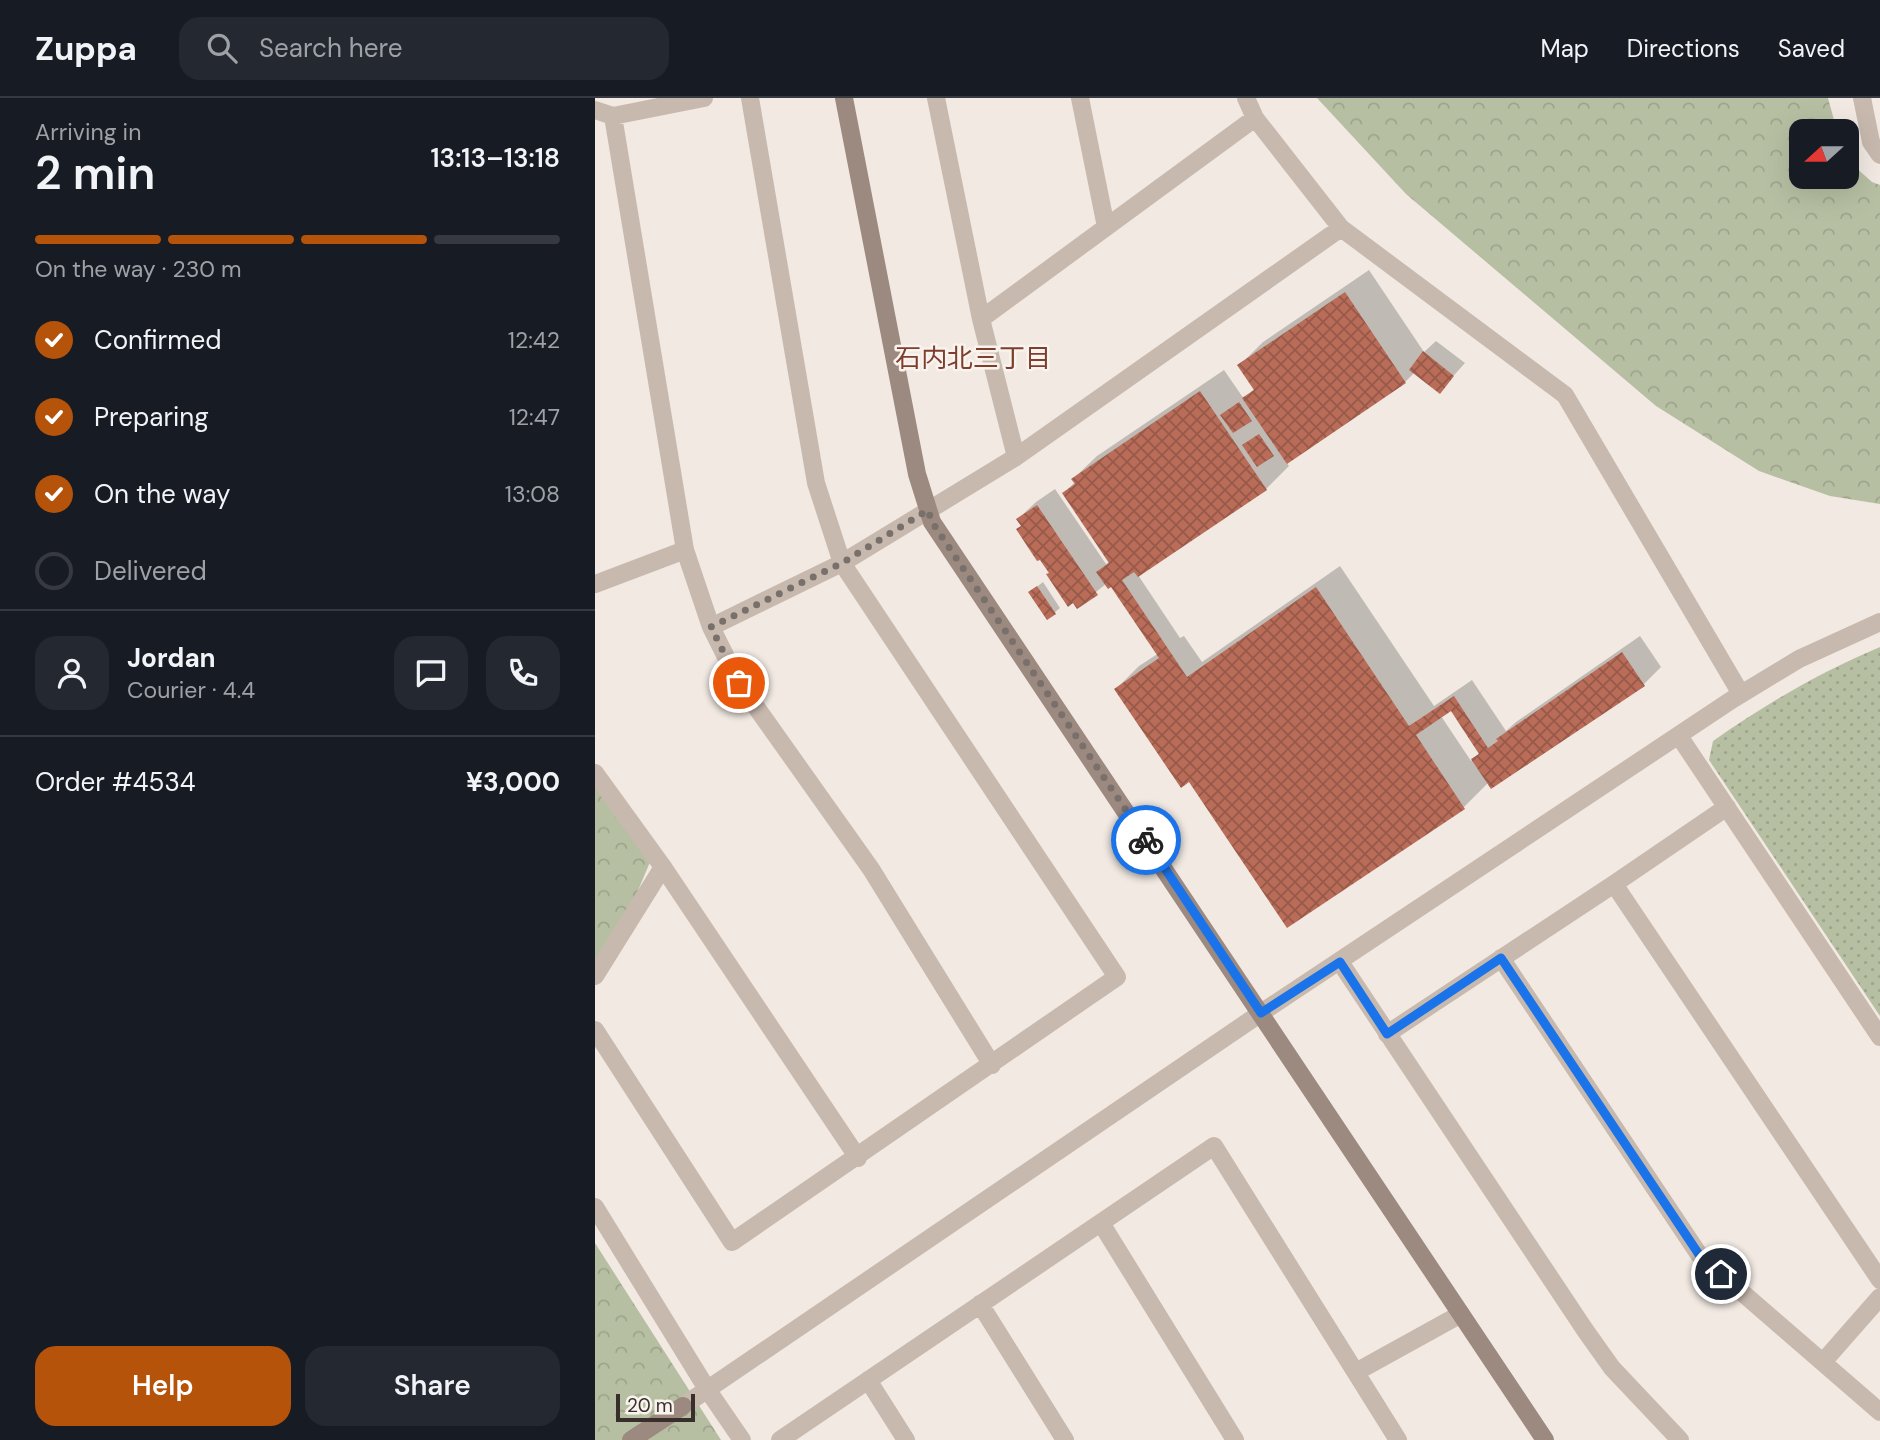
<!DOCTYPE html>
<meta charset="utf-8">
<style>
:root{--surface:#171b24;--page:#242831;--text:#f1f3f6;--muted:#9ea1a6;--line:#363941;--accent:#b45309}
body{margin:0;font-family:"DM Sans","Noto Sans JP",sans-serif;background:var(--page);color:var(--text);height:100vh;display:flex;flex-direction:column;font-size:26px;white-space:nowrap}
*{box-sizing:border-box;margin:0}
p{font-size:23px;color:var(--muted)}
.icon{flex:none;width:38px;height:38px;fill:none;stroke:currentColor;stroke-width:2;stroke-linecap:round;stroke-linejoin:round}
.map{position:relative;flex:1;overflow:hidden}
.side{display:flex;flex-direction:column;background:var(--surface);width:595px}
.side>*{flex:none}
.needle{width:46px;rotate:249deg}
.fabs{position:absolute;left:1194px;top:21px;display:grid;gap:14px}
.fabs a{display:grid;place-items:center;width:70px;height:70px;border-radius:14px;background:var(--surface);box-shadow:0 7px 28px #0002;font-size:35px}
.scale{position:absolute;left:21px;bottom:18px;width:79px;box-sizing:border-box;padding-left:7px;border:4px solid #382f2c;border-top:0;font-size:19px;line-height:24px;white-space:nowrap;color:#382f2c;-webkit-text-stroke:5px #f9f3ee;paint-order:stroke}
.pin{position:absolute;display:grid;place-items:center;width:60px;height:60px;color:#fff;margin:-30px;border:4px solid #fff;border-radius:50%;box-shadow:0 2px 7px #0007}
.courier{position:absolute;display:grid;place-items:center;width:70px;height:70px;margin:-35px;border:5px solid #1a73e8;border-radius:50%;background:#fff;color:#222;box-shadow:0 2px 9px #0007}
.head em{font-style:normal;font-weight:600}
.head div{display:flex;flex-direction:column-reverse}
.head{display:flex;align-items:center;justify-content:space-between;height:119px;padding:0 35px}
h1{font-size:46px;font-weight:600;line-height:52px}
.bar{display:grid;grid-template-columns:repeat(4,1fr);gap:10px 7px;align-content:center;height:84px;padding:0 35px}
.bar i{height:9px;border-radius:5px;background:var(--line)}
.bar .active{background:var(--accent)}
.bar p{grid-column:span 4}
.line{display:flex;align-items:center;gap:18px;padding:0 35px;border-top:2px solid var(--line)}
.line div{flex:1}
.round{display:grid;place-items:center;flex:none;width:74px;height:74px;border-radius:21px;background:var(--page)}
ol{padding:0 35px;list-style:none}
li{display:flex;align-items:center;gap:21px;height:77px}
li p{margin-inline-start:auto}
li .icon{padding:7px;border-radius:50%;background:var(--accent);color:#fff;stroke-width:4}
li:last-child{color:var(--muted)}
li i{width:38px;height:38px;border:4px solid var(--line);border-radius:50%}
.primary-button{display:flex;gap:14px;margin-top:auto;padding:14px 35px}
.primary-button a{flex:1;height:80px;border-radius:21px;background:var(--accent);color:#fff;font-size:28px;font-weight:600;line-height:80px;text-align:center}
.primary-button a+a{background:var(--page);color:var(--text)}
header{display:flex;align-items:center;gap:42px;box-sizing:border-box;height:98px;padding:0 35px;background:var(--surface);border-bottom:2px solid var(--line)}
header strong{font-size:33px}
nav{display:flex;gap:38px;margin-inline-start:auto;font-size:24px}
.search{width:490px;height:63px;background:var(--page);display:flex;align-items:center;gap:18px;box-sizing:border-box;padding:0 24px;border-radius:21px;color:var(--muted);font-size:26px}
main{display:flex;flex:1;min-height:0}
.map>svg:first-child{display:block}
.forest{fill:url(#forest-crowns)}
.park{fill:url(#park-dots)}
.shadow{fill:#0003;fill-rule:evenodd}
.building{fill:url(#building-cross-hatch)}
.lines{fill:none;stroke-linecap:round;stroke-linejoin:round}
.street{stroke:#c8b9ae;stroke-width:18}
.secondary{stroke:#9c8980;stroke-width:18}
.done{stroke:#79706c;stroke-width:7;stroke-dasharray:0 12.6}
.route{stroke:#1a73e8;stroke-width:9}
.labels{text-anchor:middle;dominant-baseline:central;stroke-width:5;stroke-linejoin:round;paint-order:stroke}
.neighbourhood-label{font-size:26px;fill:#7e3e2e;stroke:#f9f3ee}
</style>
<header>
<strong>Zuppa</strong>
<div class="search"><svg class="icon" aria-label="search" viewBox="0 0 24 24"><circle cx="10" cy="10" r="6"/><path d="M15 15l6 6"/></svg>Search here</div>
<nav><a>Map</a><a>Directions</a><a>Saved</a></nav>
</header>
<main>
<section class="side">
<div class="head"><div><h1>2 min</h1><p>Arriving in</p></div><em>13:13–13:18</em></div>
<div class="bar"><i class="active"></i><i class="active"></i><i class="active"></i><i></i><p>On the way · 230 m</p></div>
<ol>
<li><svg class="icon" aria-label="check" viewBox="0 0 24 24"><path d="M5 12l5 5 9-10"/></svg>Confirmed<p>12:42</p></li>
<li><svg class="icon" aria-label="check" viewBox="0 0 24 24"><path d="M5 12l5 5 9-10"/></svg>Preparing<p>12:47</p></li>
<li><svg class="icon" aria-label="check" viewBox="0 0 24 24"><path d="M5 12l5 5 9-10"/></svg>On the way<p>13:08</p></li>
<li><i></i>Delivered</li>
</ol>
<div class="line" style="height:126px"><a class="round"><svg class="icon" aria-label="person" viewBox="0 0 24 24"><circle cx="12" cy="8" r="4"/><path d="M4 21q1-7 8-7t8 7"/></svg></a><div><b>Jordan</b><p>Courier · 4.4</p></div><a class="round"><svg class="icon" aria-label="chat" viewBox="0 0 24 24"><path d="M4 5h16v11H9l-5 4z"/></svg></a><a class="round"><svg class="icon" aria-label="phone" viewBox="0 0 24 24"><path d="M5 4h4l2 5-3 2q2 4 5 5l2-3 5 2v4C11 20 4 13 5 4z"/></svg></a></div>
<div class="line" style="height:91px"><div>Order #4534</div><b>¥3,000</b></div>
<div class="primary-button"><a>Help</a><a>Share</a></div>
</section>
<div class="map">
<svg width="1285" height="1342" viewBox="0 0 1285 1342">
<defs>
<pattern id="forest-crowns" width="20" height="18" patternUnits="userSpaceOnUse" patternTransform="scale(1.75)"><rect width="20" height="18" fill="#b7bfa3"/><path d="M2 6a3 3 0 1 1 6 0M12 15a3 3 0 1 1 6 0" fill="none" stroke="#9ea48c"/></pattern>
<pattern id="park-dots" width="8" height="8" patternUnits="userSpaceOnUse" patternTransform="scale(1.75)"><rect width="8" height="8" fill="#b7bfa3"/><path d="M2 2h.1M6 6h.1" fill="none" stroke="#9ea48c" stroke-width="1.8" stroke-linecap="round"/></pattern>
<pattern id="building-cross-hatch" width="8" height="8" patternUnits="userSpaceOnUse" patternTransform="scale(1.75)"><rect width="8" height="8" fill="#b96c58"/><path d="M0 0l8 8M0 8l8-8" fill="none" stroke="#975949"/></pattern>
</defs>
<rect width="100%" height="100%" fill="#f1e9e2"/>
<path class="forest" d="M722,0h511l9,33h-36v46h45v-18l26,23 8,3v319l-50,-8 -71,-25 -103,-65 -250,-212z
M0,681l58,76 -46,109 -12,12z
M0,1145l126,197h-126z"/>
<path class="park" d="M1285,549v369l-171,-256 4,-19c55,-38 105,-68 167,-94z"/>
<path class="shadow" d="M774,172l55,82 12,-11 29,22 -26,29 -24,-20 -10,10 -119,80 3,4 -23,23 -128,86 42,63 4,-2 18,26 138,-96 94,140 38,-26 34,51 10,-9 124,-86 21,31 -17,17 -155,98 -25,25 -274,-27 -74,-91 23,-23 20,-13 -47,-69h-6l-29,23 -26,-34 -33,-54 18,-17 19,-13 51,75 4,-3 -46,-68 11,-11 -2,-3 24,-23 127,-86 20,29 11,-11 -15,-23 23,-23zM856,611l29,43 -9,9 -30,-45z
M448,484l17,26 -6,5 -24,-21z"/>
<path class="building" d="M750,194l61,91 -119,81 -45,-66 12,-8 -17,-25z
M828,253l31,25 -14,18 -31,-24z
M605,293l67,99 -129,87 -4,-5 -12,8 65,97 129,-90 93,139 45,-30 34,52 10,-7 -2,-2 126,-87 23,34 -154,103 -20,-30 8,-5 -28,-43 -35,24 49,74 -178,119 -98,-146 -8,6 -67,-99 45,-31 -48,-71 -3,2 -12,-17 13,-9 -47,-70 13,-9 -4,-5z
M644,304l13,19 -19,12 -13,-18z
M664,336l15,22 -17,11 -15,-22z
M442,407l61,90 -21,14 -4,-6 -5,4 -22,-33 3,-1 -9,-13 -3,1 -21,-32 5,-3 -5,-7z
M442,488l19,28 -9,6 -19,-28z"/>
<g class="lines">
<path class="street" d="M341,0l45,221 35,138
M485,0l26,129
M651,0l9,20 86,110 224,167 176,299
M1267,0l9,44 9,13
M0,12l18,6 91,-18
M18,18l72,434 26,77 28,56 132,186 121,196
M386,221l274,-201
M0,486l90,-34
M116,529l131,-64 174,-106 325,-229
M1084,638l201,301
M0,675l68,94 195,291
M1019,786l266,396
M906,860l199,298 180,156
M745,864l245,368 27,38 68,72
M0,878l68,-109
M0,932l137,212 385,-265 -275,-414 -26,-80 -66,-385
M792,936l227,-150 113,-77
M0,1109l112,182 35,51
M506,1125l134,217
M385,1206l85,136
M1228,1264l57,-65
M761,1274l105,-58
M273,1282l38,60
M88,1308l578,-393 472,-314 66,-40 81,-37
M185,1342l434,-294 184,294"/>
<path class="secondary" d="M249,0l73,376 15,48 613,918
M36,1342l52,-34"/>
</g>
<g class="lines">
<path class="done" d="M144,585l-28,-56 131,-64 86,-53 4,12 214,318"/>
<path class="route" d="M551,742l115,173 79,-51 47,72 114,-76 199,298 21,18"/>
</g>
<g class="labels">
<g class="neighbourhood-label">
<text x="378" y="260">石内北三丁目</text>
</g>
</g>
</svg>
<div class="fabs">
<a><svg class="needle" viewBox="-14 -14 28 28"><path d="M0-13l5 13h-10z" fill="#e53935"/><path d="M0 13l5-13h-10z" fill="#9ea1a6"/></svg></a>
</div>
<div class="scale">20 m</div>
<div class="pin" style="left:144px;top:585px;background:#ea580c"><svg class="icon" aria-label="bag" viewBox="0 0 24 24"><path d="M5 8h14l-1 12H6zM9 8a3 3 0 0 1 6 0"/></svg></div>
<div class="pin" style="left:1126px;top:1176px;background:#1f2937"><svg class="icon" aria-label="home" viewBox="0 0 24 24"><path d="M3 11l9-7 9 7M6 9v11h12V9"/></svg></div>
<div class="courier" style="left:551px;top:742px"><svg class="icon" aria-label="bike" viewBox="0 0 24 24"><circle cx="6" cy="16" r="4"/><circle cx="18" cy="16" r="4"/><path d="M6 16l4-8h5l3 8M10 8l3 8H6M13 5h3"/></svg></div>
</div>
</main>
